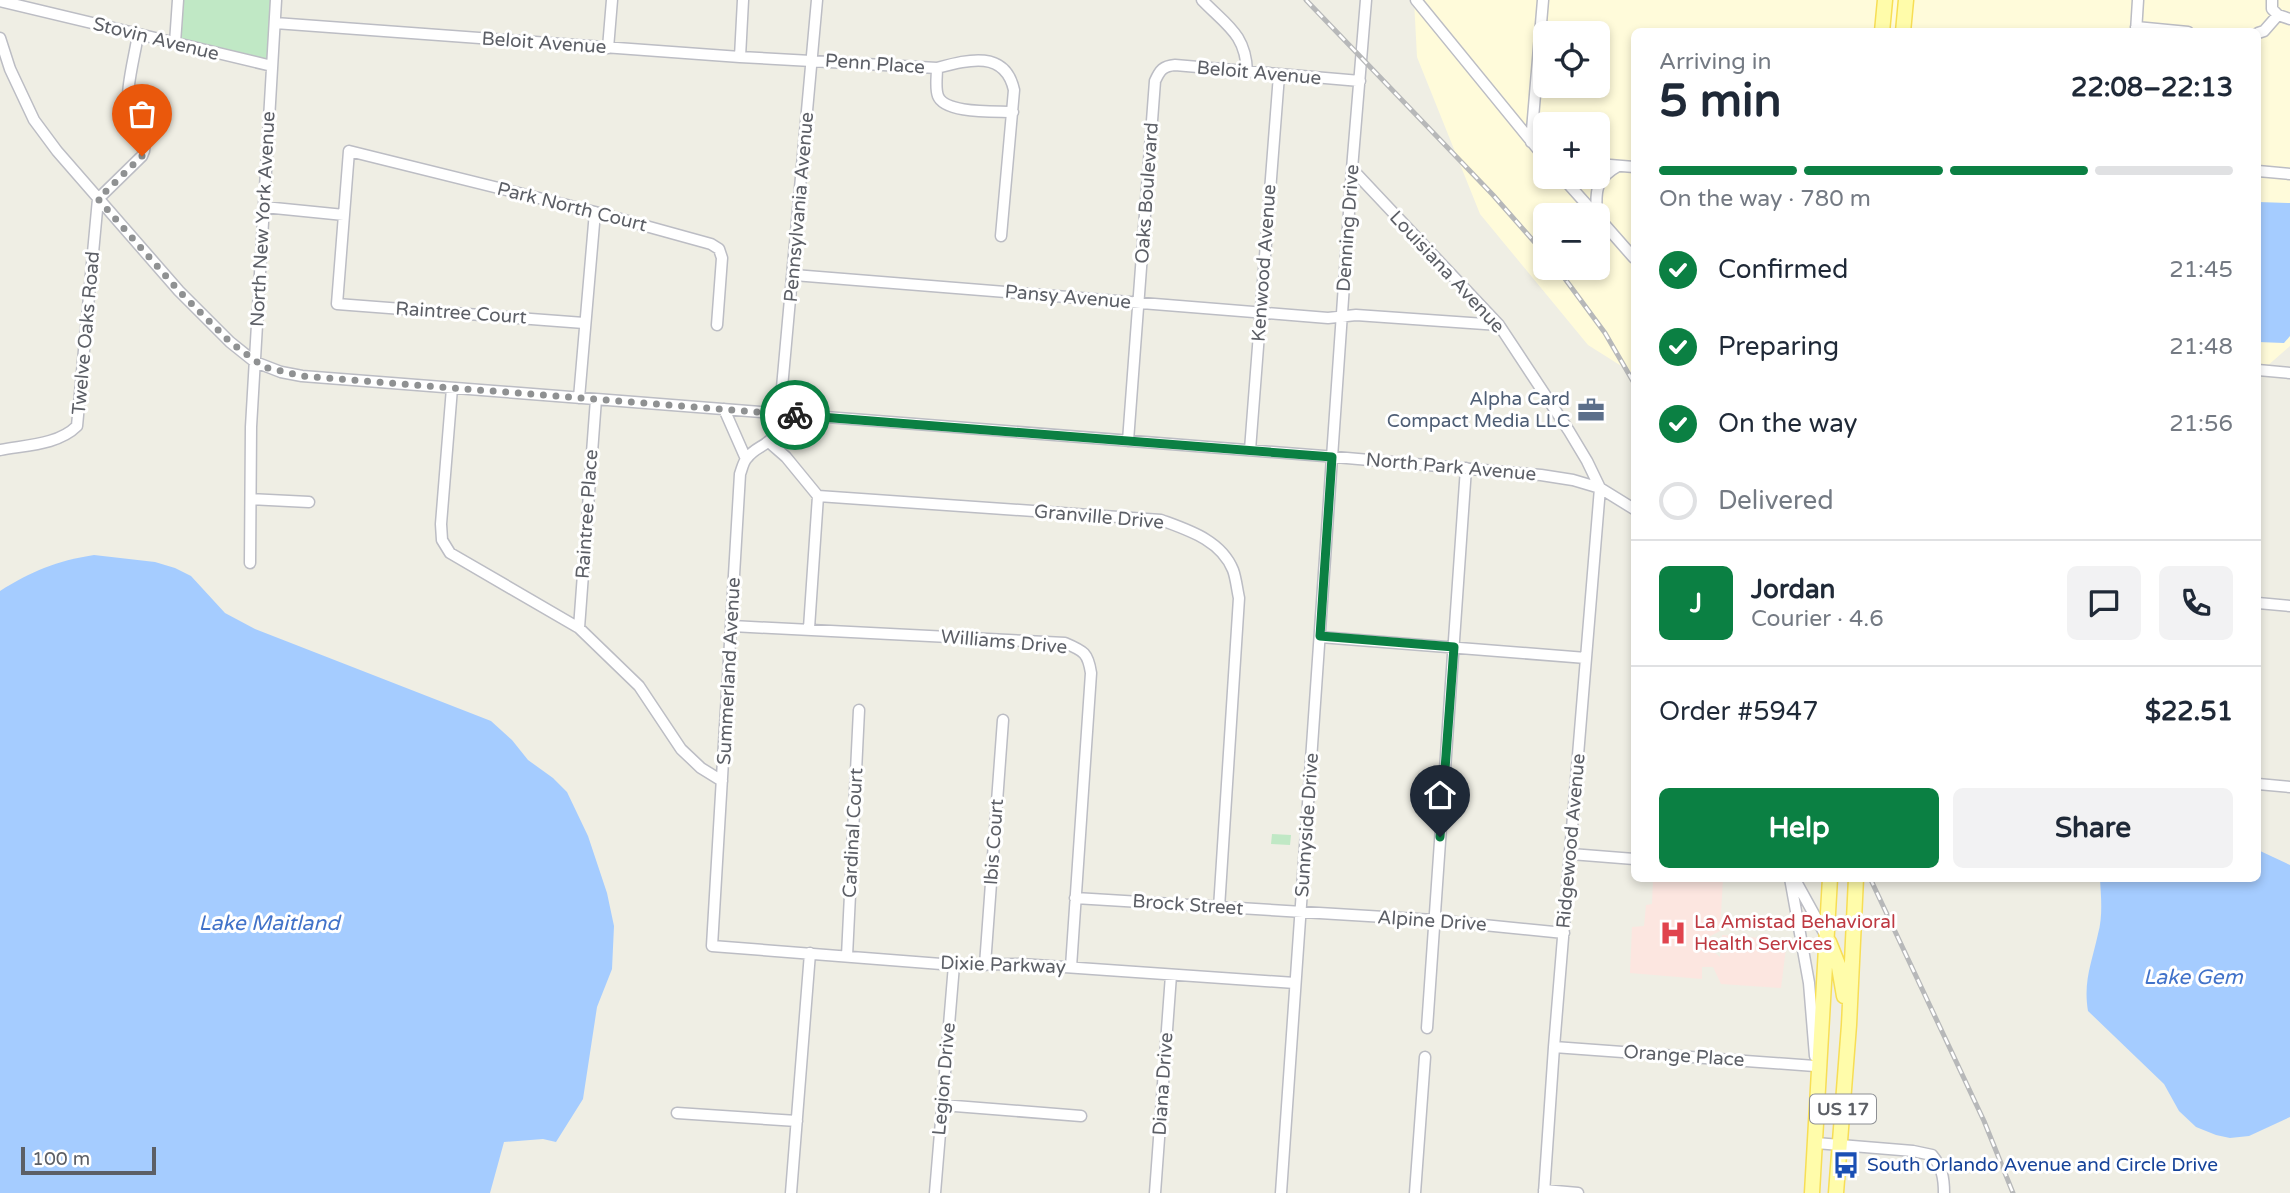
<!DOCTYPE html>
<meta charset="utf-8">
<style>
:root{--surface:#fff;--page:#f2f2f3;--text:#1f2937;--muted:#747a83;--line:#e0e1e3;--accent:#0b8043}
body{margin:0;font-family:"Varela Round",sans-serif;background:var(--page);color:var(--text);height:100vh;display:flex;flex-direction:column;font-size:26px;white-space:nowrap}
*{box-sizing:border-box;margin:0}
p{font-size:23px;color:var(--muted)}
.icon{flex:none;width:38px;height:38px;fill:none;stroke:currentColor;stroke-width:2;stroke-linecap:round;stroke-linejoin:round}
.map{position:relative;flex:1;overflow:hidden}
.details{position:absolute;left:1631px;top:28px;width:630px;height:854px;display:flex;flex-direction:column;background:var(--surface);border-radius:10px;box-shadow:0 4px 10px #0003}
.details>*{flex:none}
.fabs{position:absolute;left:1533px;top:21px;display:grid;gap:14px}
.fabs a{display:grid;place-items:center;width:77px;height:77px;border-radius:10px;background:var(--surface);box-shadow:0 4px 10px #0003;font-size:35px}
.scale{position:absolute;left:21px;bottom:18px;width:135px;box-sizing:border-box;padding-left:7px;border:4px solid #5c5f66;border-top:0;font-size:19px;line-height:24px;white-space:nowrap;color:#5c5f66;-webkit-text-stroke:5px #fff;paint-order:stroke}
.pin{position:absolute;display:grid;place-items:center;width:60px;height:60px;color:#fff;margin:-72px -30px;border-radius:50% 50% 50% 0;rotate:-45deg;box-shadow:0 0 7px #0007}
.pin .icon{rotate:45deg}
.courier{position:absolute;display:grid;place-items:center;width:70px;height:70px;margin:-35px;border:5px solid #0b8043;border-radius:50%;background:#fff;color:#222;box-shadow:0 2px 9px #0007}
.head em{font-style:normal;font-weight:800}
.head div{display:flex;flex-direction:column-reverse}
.head{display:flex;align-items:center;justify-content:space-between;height:119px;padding:0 28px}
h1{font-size:46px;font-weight:800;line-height:52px}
.bar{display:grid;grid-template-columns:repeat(4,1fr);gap:10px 7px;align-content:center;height:84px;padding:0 28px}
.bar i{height:9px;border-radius:5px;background:var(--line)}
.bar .selected{background:var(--accent)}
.bar p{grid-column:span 4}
.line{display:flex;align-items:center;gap:18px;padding:0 28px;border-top:2px solid var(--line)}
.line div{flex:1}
.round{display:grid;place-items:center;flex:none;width:74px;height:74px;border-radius:10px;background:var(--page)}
ol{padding:0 28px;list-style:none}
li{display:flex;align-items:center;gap:21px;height:77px}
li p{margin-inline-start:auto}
li .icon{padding:7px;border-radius:50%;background:var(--accent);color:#fff;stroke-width:4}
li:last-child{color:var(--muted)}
li i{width:38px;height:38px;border:4px solid var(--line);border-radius:50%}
.action{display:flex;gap:14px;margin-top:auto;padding:14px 28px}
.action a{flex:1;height:80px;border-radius:10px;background:var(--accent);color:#fff;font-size:28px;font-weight:800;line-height:80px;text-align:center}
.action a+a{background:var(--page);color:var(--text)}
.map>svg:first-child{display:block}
.commercial{fill:#fffbda;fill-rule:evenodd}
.medical{fill:#fce6e0}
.green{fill:#c0e8c5}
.water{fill:#a5ccff}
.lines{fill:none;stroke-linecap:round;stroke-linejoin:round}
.minor-casing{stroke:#bcbdc4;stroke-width:13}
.major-casing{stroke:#f7de55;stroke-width:17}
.minor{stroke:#fff;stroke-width:10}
.major{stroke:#fffcaa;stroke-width:14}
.rail-casing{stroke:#b7b8b9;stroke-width:5}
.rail{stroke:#fff;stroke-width:2.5;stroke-dasharray:8;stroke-linecap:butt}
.done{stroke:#8f9192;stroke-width:7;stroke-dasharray:0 12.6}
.route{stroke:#0b8043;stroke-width:9}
.labels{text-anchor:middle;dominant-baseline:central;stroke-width:6;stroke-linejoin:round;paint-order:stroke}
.shield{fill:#fff;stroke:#8d8f94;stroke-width:2}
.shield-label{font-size:18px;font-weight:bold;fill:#5c5f66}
.street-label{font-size:19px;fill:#5c5f66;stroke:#fff}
.service-label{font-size:19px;fill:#4e5e75;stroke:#fff;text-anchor:end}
.health-label{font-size:19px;fill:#be3a42;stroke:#fff;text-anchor:start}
.transit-label{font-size:19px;fill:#164399;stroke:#fff;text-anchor:start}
.water-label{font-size:21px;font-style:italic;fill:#4172c9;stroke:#fff}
</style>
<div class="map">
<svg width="2290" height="1193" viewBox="0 0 2290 1193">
<rect width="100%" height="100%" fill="#efeee4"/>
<path class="commercial" d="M1414,0h876v346l-32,28v-342h-624v342l-46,-29 -108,-131 -63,-157zM1545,33h53v53h-53zM1545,124h53v53h-53zM1545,215h53v53h-53z"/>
<path class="medical" d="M1653,879h70l-3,52 -19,10 19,16 2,-22 65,5 -6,48 -60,-4 -8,-17h-11v12l-72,-6 2,-46 12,-1 2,-21 6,-1z"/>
<path class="green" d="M184,0h88l-5,63 -86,-21z
M1272,834l19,1 -1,10 -19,-1z"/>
<path class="water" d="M2258,202l32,1v133l-6,7 -26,-1z
M94,555l61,7 20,6 16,8 34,37 30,16 236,92 21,19 16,20 25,18 14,14 21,44 19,57 7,33 -2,43 -15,38 -14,92 -27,43 -13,-3 -39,3 -14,51h-490v-602c32,-20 56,-30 94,-36z
M2258,850l32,15v252l-41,19 -19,2 -14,-3 -20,-8 -17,-16 -15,-27 -76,-73c-5,-30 4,-49 10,-77 5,-18 3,-37 2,-55l158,-1z"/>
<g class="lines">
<defs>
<path id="minor" d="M817,0l-39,432c-11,15 -22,14 -31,26 -4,4 -5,11 -7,16l-28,472 242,19 67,-1 274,19
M1202,0c24,25 44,34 45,72
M1416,0l129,158
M2272,0v9l6,6
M0,1l272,65
M275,23l465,34 197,11c30,-8 68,-19 77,22l-13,146
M2136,27l52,5
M2136,32l2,-32
M2258,33l6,-2 14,-16 12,4
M0,38l10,31 24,51 23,31 122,140 51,51 25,20 26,10 21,4 1022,80 217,19 32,5 27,8 34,21
M175,43l3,-43
M608,48l4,-48
M740,57l3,-57
M937,68c0,9 -2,20 1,28 7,18 57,15 75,16
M1531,142l12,-142
M1598,164l36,3
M1352,169l147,156 70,106 18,30 13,27
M2258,171l32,3
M1562,177l34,38
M264,207l80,8
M1597,215c-2,-24 -1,-37 21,-49
M1598,217l36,41
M794,275l534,43 28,-3 143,10
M584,323l-247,-19 12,-153 246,61 116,32 8,5 3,9 -5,67
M2258,370l32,3
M452,388l-11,136 1,16 8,13 129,75 60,58 42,63 20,19 21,13
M579,398l16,-186
M724,409l22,50
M1128,441l27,-360c5,-11 8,-15 20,-16l185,16
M770,443l16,14 32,39 -9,132
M0,450c25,-5 58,-5 77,-24l21,-227 44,-43c9,-17 -7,-24 -12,-39 -7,-21 5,-61 8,-83
M1250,450l29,-375
M818,496l343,24c27,10 60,20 72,50 3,8 4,19 6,28l-20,310
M251,499l58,3
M250,563l1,-136 25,-427
M2258,603l32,3
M732,626l333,17c19,8 23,10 26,30l-20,294
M579,628l17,-229
M1320,637l266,21
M2258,784l32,3
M1571,854l63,5
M1790,878l19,105 6,73
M1794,878l32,58
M1075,898l359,22 130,13
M847,956l12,-246
M985,965l18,-245
M1427,1028l39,-560
M1554,1047l261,19
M942,1105l139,11
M677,1113l120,8
M1816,1143l97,8 19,4c10,12 12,23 12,38
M1544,1190l34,3
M791,1193l19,-240
M935,1193l19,-228
M1155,1193l16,-218
M1281,1193l71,-1024 14,-169
M1415,1193l10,-136
M1544,1193l10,-146 46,-559"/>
<path id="major" d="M1882,32l3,-32
M1903,32l3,-32
M1829,942l10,25 5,29
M1812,1193l18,-315
M1836,1193l13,-168 7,-147"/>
</defs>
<use href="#minor" class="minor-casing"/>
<use href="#major" class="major-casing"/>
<use href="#minor" class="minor"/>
<use href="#major" class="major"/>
<defs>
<path id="rail" d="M1306,0l187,195 52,59
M1557,268l48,65 29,50
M1870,878l114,243 29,72"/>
</defs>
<use href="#rail" class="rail-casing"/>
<use href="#rail" class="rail"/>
</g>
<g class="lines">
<path class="done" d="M142,156l-44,43 81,92 51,51 34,25 38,9 493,39"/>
<path class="route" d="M795,415l537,42 -12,179 134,11 -14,190"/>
</g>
<defs>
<symbol id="office-bare" viewBox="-9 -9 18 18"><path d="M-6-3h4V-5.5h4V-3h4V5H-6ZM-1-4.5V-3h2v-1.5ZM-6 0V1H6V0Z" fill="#5c6f8a" stroke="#fff" stroke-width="2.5" paint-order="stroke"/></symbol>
<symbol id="hospital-bare" viewBox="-9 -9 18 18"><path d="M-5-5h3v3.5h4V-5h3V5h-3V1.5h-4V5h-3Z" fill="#e0444e" stroke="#fff" stroke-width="2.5" paint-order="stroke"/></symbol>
<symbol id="bus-bare" viewBox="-9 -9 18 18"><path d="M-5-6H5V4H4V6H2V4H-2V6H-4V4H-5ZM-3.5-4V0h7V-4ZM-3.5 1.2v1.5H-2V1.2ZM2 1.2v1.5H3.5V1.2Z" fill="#1a4fb4" stroke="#fff" stroke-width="2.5" paint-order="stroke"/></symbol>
</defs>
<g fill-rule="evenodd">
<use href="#office-bare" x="1572" y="391" width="38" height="38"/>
<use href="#hospital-bare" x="1654" y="914" width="38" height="38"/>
<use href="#bus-bare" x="1827" y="1146" width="38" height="38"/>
</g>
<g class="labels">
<rect class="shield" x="1810" y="1094.5" width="66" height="29" rx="5"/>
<g class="shield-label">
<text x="1843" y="1109">US 17</text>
</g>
<g class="street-label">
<text transform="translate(156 39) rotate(14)">Stovin Avenue</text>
<text transform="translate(544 43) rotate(4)">Beloit Avenue</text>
<text transform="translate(875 64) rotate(4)">Penn Place</text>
<text transform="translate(1259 73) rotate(5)">Beloit Avenue</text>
<text transform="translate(1147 193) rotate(-86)">Oaks Boulevard</text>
<text transform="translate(572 207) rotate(14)">Park North Court</text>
<text transform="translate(799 207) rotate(-85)">Pennsylvania Avenue</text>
<text transform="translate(263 219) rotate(-87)">North New York Avenue</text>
<text transform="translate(1348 228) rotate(-86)">Denning Drive</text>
<text transform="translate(1264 263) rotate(-86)">Kenwood Avenue</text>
<text transform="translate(1447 272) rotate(47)">Louisiana Avenue</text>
<text transform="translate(1068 297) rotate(5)">Pansy Avenue</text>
<text transform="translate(461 313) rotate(4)">Raintree Court</text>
<text transform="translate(86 333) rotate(-85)">Twelve Oaks Road</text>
<text transform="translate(1451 467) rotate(5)">North Park Avenue</text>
<text transform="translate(587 514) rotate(-86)">Raintree Place</text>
<text transform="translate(1099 517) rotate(5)">Granville Drive</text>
<text transform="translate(1004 642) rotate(5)">Williams Drive</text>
<text transform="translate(729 671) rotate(-87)">Summerland Avenue</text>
<text transform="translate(1307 825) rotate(-86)">Sunnyside Drive</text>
<text transform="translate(853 833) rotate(-87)">Cardinal Court</text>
<text transform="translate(1571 841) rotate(-85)">Ridgewood Avenue</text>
<text transform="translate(994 842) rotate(-86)">Ibis Court</text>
<text transform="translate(1188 905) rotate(4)">Brock Street</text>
<text transform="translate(1432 921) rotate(4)">Alpine Drive</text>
<text transform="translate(1003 965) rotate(2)">Dixie Parkway</text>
<text transform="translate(1684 1056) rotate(4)">Orange Place</text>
<text transform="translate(944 1079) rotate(-85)">Legion Drive</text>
<text transform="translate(1163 1084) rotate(-86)">Diana Drive</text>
</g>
<g class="service-label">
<text x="1570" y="399">Alpha Card<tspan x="1570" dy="22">Compact Media LLC</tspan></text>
</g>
<g class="health-label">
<text x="1694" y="922">La Amistad Behavioral<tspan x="1694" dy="22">Health Services</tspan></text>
</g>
<g class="transit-label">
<text x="1867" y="1165">South Orlando Avenue and Circle Drive</text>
</g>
<g class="water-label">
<text x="269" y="923">Lake Maitland</text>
<text x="2193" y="977">Lake Gem</text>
</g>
</g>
</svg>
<div class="fabs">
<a><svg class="icon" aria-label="locate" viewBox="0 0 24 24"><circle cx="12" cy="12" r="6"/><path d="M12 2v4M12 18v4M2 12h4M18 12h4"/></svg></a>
<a>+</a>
<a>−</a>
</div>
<div class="scale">100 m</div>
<div class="pin" style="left:142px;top:156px;background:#ea580c"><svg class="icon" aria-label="bag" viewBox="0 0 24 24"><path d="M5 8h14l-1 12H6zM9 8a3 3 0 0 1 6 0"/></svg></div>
<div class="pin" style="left:1440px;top:837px;background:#1f2937"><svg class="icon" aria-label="home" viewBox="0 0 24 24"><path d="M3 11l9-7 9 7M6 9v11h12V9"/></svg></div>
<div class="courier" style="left:795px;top:415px"><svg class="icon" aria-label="bike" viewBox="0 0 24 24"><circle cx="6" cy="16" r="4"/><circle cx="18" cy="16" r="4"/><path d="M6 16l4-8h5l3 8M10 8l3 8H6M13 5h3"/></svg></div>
<section class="details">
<div class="head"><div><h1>5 min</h1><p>Arriving in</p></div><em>22:08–22:13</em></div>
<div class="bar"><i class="selected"></i><i class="selected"></i><i class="selected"></i><i></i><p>On the way · 780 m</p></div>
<ol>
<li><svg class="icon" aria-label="check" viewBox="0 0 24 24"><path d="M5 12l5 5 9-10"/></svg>Confirmed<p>21:45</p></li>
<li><svg class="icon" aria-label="check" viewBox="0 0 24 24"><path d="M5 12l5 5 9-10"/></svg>Preparing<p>21:48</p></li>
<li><svg class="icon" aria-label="check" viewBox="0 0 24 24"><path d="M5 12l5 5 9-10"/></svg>On the way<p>21:56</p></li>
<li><i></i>Delivered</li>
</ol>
<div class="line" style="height:126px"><b class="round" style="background:var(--accent);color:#fff">J</b><div><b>Jordan</b><p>Courier · 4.6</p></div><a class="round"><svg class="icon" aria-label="chat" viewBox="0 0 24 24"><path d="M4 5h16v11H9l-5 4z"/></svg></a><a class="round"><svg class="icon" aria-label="phone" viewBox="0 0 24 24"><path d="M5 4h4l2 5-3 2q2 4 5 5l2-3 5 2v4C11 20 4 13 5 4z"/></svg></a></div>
<div class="line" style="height:91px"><div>Order #5947</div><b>$22.51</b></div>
<div class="action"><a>Help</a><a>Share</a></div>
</section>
</div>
